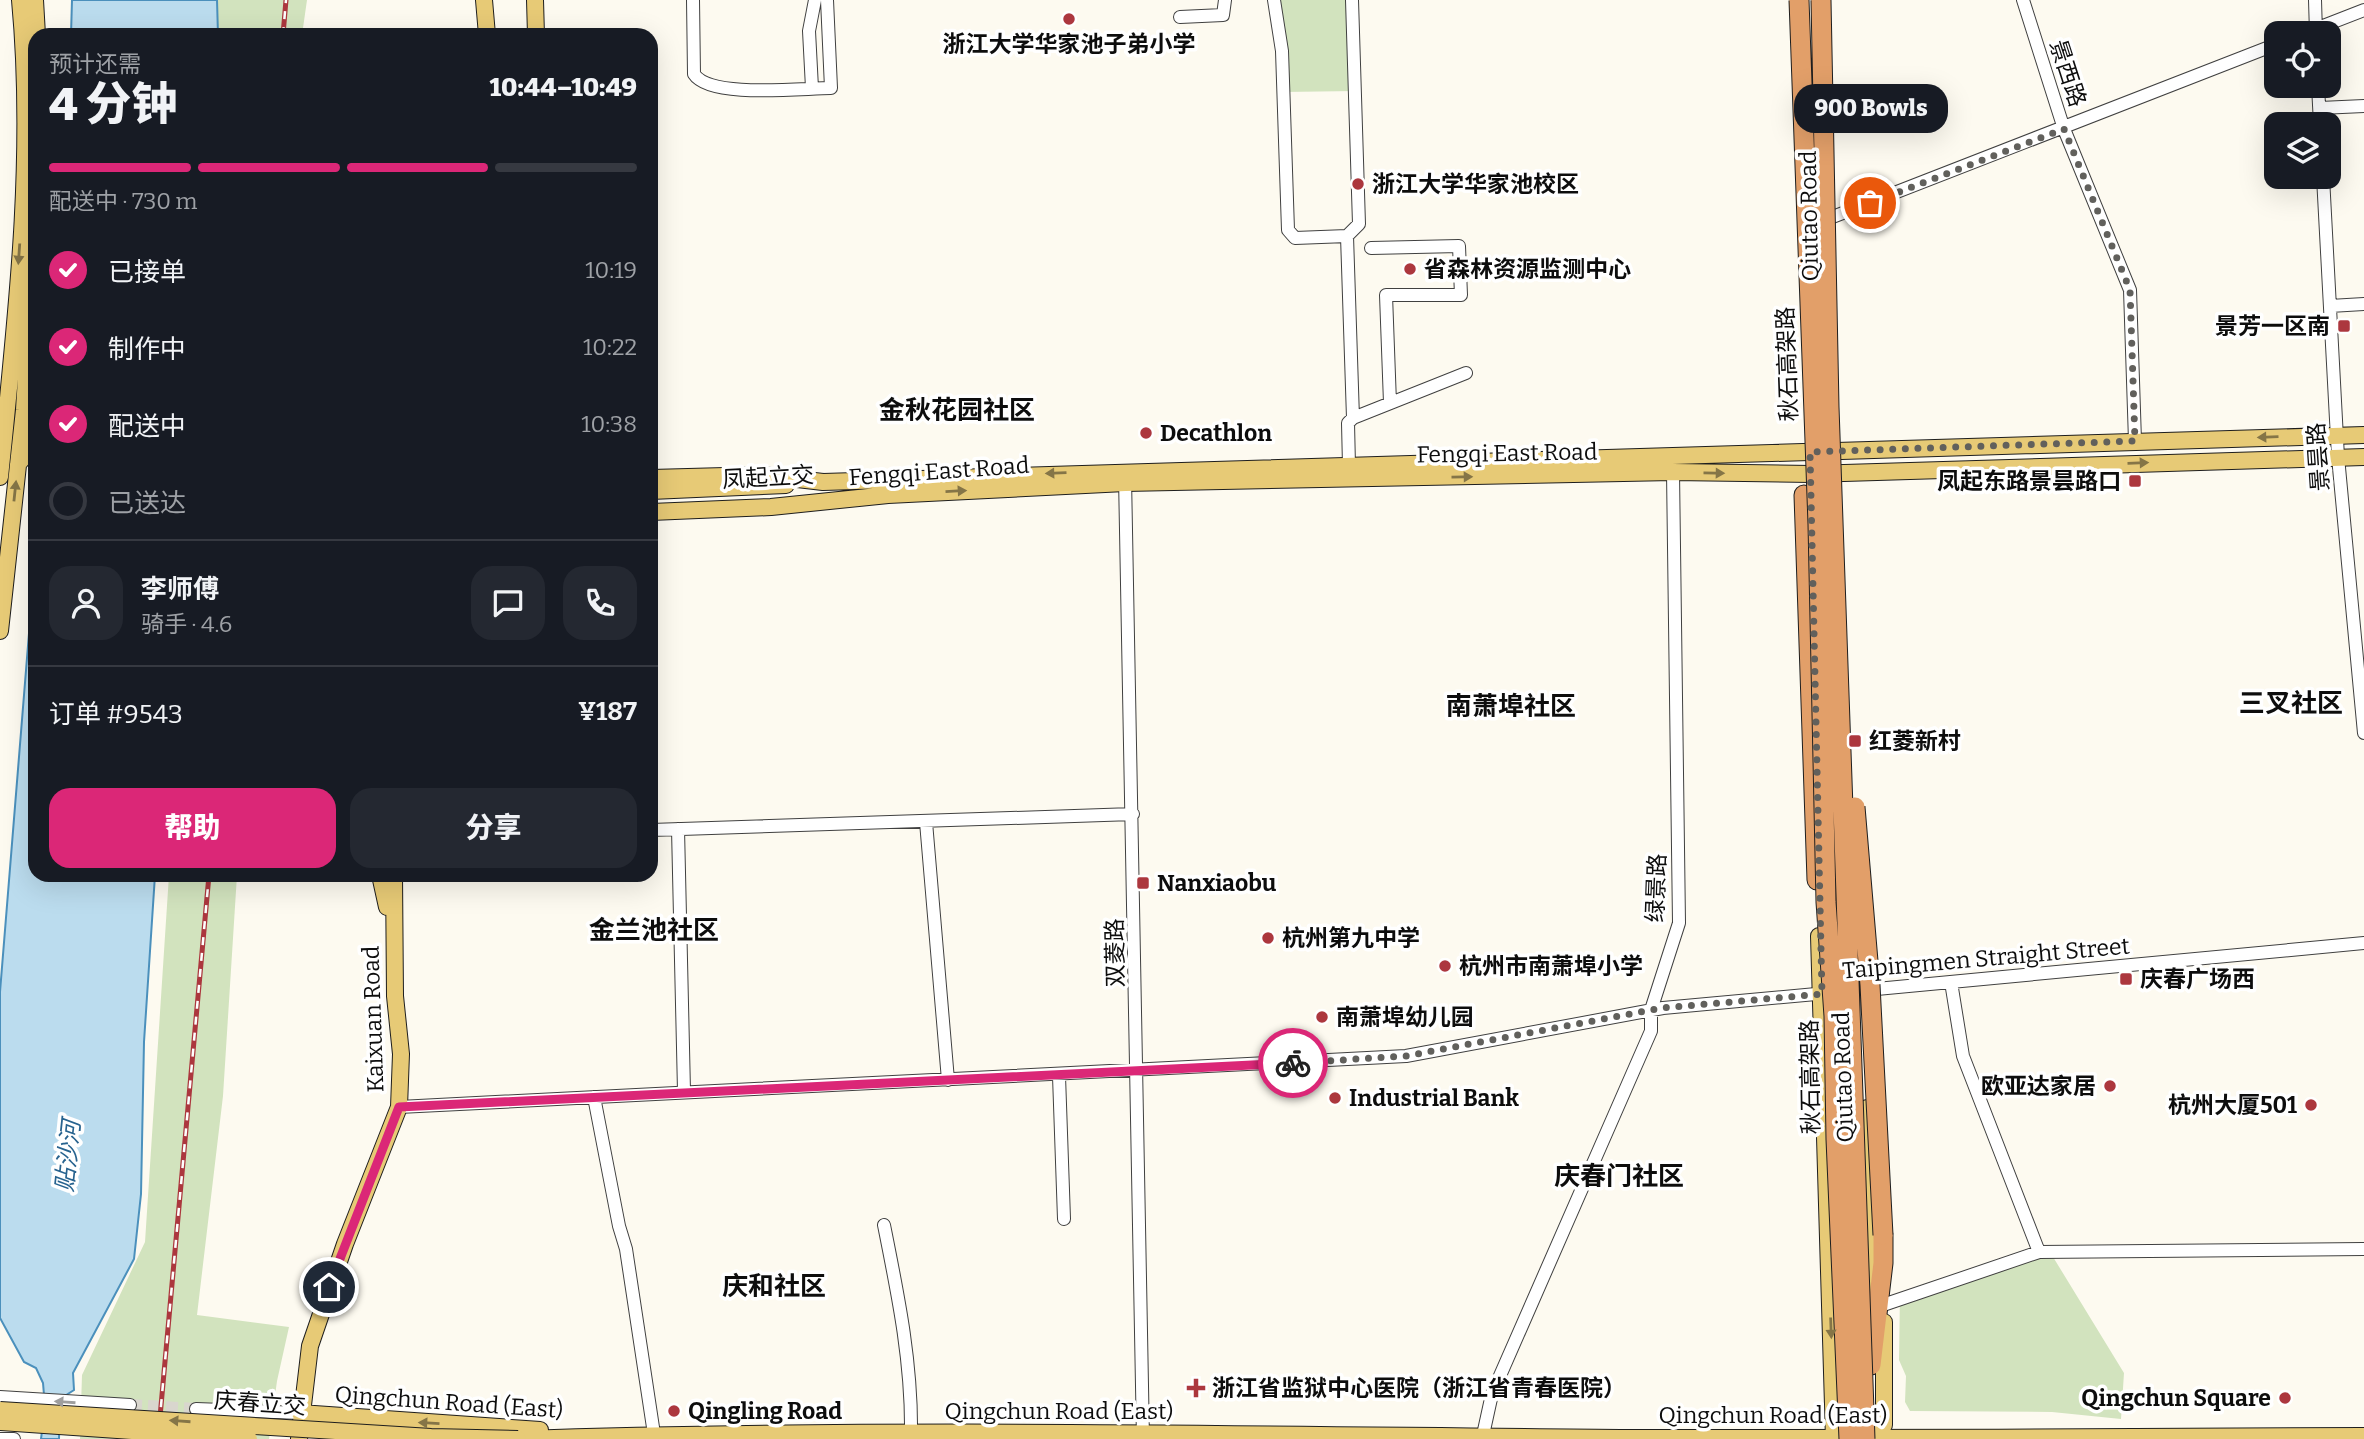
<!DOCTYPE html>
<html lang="zh">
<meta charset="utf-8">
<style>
:root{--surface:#171b24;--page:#242831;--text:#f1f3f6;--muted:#9ea1a6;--line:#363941;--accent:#db2777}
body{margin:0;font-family:Bitter,"Noto Sans SC",serif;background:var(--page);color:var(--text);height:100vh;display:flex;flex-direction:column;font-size:26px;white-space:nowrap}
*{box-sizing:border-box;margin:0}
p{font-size:23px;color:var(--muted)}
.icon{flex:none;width:38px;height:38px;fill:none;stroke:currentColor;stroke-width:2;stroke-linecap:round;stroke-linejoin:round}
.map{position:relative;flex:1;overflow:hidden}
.side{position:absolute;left:28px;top:28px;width:630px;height:854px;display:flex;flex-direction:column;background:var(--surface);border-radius:21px;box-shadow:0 7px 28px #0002}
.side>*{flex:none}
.tools{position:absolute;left:2264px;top:21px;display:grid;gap:14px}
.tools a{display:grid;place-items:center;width:77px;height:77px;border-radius:14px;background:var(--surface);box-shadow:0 7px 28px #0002;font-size:35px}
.pin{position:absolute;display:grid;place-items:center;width:60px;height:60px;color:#fff;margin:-30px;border:4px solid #fff;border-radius:50%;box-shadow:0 2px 7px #0007}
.courier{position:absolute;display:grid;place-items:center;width:70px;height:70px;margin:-35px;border:5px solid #db2777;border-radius:50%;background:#fff;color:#222;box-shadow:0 2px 9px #0007}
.bubble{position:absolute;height:49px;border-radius:21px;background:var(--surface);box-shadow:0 7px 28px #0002;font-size:23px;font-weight:800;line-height:49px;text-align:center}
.summary em{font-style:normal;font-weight:800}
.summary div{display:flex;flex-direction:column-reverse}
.summary{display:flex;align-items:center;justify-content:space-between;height:119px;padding:0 21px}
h1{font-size:46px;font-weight:800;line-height:52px}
.bar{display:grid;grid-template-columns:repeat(4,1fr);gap:10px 7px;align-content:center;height:84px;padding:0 21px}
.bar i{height:9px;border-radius:5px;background:var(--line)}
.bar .selected{background:var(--accent)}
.bar p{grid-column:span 4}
.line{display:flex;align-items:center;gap:18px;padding:0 21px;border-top:2px solid var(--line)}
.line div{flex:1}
.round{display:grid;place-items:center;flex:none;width:74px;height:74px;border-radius:21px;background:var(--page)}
ol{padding:0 21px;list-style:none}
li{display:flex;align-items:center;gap:21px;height:77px}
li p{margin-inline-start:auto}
li .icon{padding:7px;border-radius:50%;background:var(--accent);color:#fff;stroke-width:4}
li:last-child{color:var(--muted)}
li i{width:38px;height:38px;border:4px solid var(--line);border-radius:50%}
.cta{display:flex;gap:14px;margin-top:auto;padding:14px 21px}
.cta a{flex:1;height:80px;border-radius:21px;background:var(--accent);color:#fff;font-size:28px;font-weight:800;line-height:80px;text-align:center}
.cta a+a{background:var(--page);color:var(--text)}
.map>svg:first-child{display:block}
.green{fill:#d2e3be}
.water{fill:#bbdcee;stroke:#4b90bc;stroke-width:2}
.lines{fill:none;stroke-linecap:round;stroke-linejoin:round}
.minor-tunnel{stroke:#d9d6ce;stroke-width:12;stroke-dasharray:12 6;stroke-linecap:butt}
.minor-casing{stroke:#404040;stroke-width:14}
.major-casing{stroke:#1e1e1e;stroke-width:18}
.highway-casing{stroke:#1e1e1e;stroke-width:21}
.minor{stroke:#fff;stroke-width:12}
.major{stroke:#e7ca76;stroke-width:16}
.highway{stroke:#e29f69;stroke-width:19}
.rail-casing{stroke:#ac373e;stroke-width:5}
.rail{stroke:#fff;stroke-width:2.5;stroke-dasharray:8;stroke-linecap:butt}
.major-bridge-casing{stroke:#1e1e1e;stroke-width:18;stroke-linecap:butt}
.highway-bridge-casing{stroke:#1e1e1e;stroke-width:21;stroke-linecap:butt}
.major-bridge{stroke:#e7ca76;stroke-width:16}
.highway-bridge{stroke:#e29f69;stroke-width:19}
.oneway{fill:#857547}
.oneway2{fill:#9e9e9e}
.done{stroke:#61605c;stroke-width:7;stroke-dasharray:0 12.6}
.route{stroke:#db2777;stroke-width:9}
.poi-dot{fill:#ac373e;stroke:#fff;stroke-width:2.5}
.labels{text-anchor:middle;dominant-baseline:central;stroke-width:7;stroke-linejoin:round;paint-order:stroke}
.poi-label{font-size:23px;font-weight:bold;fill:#0d0d0d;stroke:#fff;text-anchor:start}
.street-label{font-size:23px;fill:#0d0d0d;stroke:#fff}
.water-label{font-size:24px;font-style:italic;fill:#27638f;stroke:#fff}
.quarter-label{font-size:26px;font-weight:bold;fill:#0d0d0d;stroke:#fff}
</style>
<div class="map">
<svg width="2364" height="1439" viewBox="0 0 2364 1439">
<rect width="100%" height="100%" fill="#fdfaf0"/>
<path class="green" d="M212,0h95l-5,35h-92z
M1274,0h78l4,91 -73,1z
M169,875h68l-14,221 -26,219 92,12 -12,54 -8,58h-189l2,-64 63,-133z
M2050,1252l74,121 -3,46 -69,-7 -142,-1 -5,-9 1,-26 -7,-16 1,-67z"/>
<path class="water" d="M72,0h145l1,35h-147z
M35,559v316h120l-11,167 -3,152 -7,65 -61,114 1,17 -14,9 -1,40h-18l4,-32 -2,-24 -7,-15 -12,-6 -24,-44v-326z"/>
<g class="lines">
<path class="minor-tunnel" d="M130,1405l66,4"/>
<defs>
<path id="minor" d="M693,0l1,74c16,25 108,14 137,14l-4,-88
M1274,0l8,51 6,179 7,8 52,-2
M1352,0l7,224 -12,12 6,182
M2023,0l41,129 66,161 5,151
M2315,0l1,33
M1180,17l43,-2 2,-15
M2305,33l59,-23
M2318,86l2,38
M812,88l-3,-57 6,-31
M2320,108l44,-2
M2323,177l15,280 26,276
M1830,218l447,-174
M1371,248l88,-2 2,49h-75l4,108
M2330,306l34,-2
M1349,466l-1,-43 5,-5 113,-45
M1125,477l18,962
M926,822l22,258
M678,829l6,262
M651,830l482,-16
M1951,982l12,74 76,196
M1866,990l498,-47
M1059,1076l5,143
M594,1097l25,129 7,23 28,185
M399,1107l1007,-51 257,-48 164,-15
M884,1225c14,70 28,137 27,209
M1883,1305l156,-53 325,-3
M0,1397l130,8
M196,1409l104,4
M1483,1435l9,-41 159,-363v-21l28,-87 -6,-451
M0,1439h14"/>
<path id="major" d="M35,0l2,35
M484,0l3,35
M535,0l1,35
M18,464l17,-20
M0,477c16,-158 35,-318 20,-477
M651,478l111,-3 61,7 1541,-47
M651,491l135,-6
M651,512l120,-5 117,-12 237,-12 548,-11 138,2 553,-17
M0,631l24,-221 11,-179
M380,875l7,32
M1819,936l15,503
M1867,1108l5,180
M300,1413l240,17
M1873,1438l11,-13v-103
M299,1439l11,-93 35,-102 54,-137 2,-53 -6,-58 -1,-121
M518,1439c371,-12 742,-4 1113,-1 244,1 489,-1 733,-2"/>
<path id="highway" d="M1804,495l13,385
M1871,1365l12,-102v-28"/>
</defs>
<use href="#minor" class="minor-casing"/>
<use href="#major" class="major-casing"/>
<use href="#highway" class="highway-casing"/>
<use href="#minor" class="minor"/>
<use href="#major" class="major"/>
<use href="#highway" class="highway"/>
<defs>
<path id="rail" d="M283,35l3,-35
M158,1439l51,-564"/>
</defs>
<use href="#rail" class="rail-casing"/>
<use href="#rail" class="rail"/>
<defs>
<path id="major-bridge" d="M0,1410l431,27 87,2
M0,1422l249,17"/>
<path id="highway-bridge" d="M1799,0l19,524 8,378 8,114 2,123 13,300
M1821,0l8,407 36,1032
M1855,807l15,178 13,250"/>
</defs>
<use href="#major-bridge" class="major-bridge-casing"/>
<use href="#highway-bridge" class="highway-bridge-casing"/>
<use href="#major-bridge" class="major-bridge"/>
<use href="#highway-bridge" class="highway-bridge"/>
</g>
<defs><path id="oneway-solid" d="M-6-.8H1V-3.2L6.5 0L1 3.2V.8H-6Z" transform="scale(1.75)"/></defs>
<g class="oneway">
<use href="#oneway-solid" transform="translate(19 254) rotate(94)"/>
<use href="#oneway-solid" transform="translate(2268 437) rotate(178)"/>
<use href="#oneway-solid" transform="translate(2138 463) rotate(-2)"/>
<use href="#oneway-solid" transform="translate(1056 473) rotate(178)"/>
<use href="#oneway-solid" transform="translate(1714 473) rotate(1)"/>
<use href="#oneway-solid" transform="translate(1462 477) rotate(-1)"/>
<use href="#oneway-solid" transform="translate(15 491) rotate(-84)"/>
<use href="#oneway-solid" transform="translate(956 491) rotate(-3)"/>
<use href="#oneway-solid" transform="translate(1831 1328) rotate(88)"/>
<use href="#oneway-solid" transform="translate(180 1421) rotate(-176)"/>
<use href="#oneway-solid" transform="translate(429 1423) rotate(-177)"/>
</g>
<use class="oneway2" href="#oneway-solid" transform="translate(65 1402) rotate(-176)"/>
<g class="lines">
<path class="done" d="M1293,1063l113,-7 256,-48 160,-14 -12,-542 325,-11 -5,-151 -66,-161 -194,74"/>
<path class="route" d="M329,1287l70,-180 894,-44"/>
</g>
<g class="poi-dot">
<circle cx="1069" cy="19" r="7"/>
<circle cx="1358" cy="184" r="7"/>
<circle cx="1410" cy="269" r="7"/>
<rect x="2337" y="319" width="14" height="14" rx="3.5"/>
<circle cx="1146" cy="433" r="7"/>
<rect x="2128" y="474" width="14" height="14" rx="3.5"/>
<rect x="1848" y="734" width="14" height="14" rx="3.5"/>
<rect x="1136" y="876" width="14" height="14" rx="3.5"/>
<circle cx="1268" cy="938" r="7"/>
<circle cx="1445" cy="966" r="7"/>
<rect x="2119" y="972" width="14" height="14" rx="3.5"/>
<circle cx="1322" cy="1017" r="7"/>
<circle cx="2110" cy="1086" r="7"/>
<circle cx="1335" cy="1098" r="7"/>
<circle cx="2311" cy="1105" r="7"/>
<path d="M1192.5 1377.5h7v7h7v7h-7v7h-7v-7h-7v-7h7z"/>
<circle cx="2285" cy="1398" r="7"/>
<circle cx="674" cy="1411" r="7"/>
</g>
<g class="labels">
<g class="poi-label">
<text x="1069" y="44" text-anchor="middle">浙江大学华家池子弟小学</text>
<text x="1372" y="184">浙江大学华家池校区</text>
<text x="1424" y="269">省森林资源监测中心</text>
<text x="2330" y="326" text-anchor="end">景芳一区南</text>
<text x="1160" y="433">Decathlon</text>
<text x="2121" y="481" text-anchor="end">凤起东路景昙路口</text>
<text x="1869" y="741">红菱新村</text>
<text x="1157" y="883">Nanxiaobu</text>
<text x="1282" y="938">杭州第九中学</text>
<text x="1459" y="966">杭州市南萧埠小学</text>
<text x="2140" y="979">庆春广场西</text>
<text x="1336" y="1017">南萧埠幼儿园</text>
<text x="2096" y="1086" text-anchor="end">欧亚达家居</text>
<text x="1349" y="1098">Industrial Bank</text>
<text x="2297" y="1105" text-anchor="end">杭州大厦501</text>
<text x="1212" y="1388">浙江省监狱中心医院（浙江省青春医院）</text>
<text x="2271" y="1398" text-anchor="end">Qingchun Square</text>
<text x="688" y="1411">Qingling Road</text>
</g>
<g class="street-label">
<text transform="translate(2068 73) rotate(72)">景西路</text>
<text transform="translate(1809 216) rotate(-91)">Qiutao Road</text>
<text transform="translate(1787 364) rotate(-92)">秋石高架路</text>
<text transform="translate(1507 453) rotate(-1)">Fengqi East Road</text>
<text transform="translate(2318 457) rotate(-94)">景昙路</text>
<text transform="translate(939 471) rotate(-4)">Fengqi East Road</text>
<text transform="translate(768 477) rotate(-3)">凤起立交</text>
<text transform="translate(1656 888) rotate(-88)">绿景路</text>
<text transform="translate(1115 953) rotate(-91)">双菱路</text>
<text transform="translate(1986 958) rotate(-5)">Taipingmen Straight Street</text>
<text transform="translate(373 1019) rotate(-92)">Kaixuan Road</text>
<text transform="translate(1810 1077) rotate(-91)">秋石高架路</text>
<text transform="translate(1843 1077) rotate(-92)">Qiutao Road</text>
<text transform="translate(449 1402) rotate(4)">Qingchun Road (East)</text>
<text transform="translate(260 1403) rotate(4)">庆春立交</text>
<text x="1059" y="1411">Qingchun Road (East)</text>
<text x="1773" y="1415">Qingchun Road (East)</text>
</g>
<g class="water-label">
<text transform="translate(68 1156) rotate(-84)">贴沙河</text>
</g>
<g class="quarter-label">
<text x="957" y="410">金秋花园社区</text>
<text x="2291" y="703">三叉社区</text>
<text x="1511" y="706">南萧埠社区</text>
<text x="654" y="930">金兰池社区</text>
<text x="1619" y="1176">庆春门社区</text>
<text x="774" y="1286">庆和社区</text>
</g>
</g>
</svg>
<div class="tools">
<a><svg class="icon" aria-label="locate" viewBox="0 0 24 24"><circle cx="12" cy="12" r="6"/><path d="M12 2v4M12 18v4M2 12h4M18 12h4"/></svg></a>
<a><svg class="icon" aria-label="layers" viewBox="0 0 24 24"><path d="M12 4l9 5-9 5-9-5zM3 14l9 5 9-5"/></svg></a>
</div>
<div class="pin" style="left:1870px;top:203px;background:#ea580c"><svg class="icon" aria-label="bag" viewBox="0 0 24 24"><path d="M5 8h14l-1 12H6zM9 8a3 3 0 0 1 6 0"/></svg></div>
<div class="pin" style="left:329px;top:1287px;background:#1f2937"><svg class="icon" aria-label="home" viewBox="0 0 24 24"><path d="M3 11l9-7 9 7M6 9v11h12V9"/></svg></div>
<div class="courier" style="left:1293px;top:1063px"><svg class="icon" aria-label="bike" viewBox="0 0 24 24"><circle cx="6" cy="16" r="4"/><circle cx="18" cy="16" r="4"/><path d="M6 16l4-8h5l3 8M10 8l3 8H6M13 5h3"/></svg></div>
<div class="bubble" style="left:1794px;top:84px;width:154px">900 Bowls</div>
<section class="side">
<div class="summary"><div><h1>4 分钟</h1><p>预计还需</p></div><em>10:44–10:49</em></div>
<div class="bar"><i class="selected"></i><i class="selected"></i><i class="selected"></i><i></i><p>配送中 · 730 m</p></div>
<ol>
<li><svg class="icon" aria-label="check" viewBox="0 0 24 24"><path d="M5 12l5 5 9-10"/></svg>已接单<p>10:19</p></li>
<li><svg class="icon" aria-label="check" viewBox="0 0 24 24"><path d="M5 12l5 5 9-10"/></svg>制作中<p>10:22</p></li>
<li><svg class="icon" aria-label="check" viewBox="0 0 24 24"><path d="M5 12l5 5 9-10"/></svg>配送中<p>10:38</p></li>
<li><i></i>已送达</li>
</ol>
<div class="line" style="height:126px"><a class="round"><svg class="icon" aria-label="person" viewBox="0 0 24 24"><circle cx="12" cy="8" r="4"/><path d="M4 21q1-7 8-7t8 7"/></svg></a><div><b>李师傅</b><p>骑手 · 4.6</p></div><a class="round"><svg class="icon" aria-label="chat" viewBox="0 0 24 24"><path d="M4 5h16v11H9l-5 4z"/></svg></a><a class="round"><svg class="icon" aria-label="phone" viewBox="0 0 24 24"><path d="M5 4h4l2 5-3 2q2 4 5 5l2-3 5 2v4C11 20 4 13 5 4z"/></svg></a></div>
<div class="line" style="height:91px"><div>订单 #9543</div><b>¥187</b></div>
<div class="cta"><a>帮助</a><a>分享</a></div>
</section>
</div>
